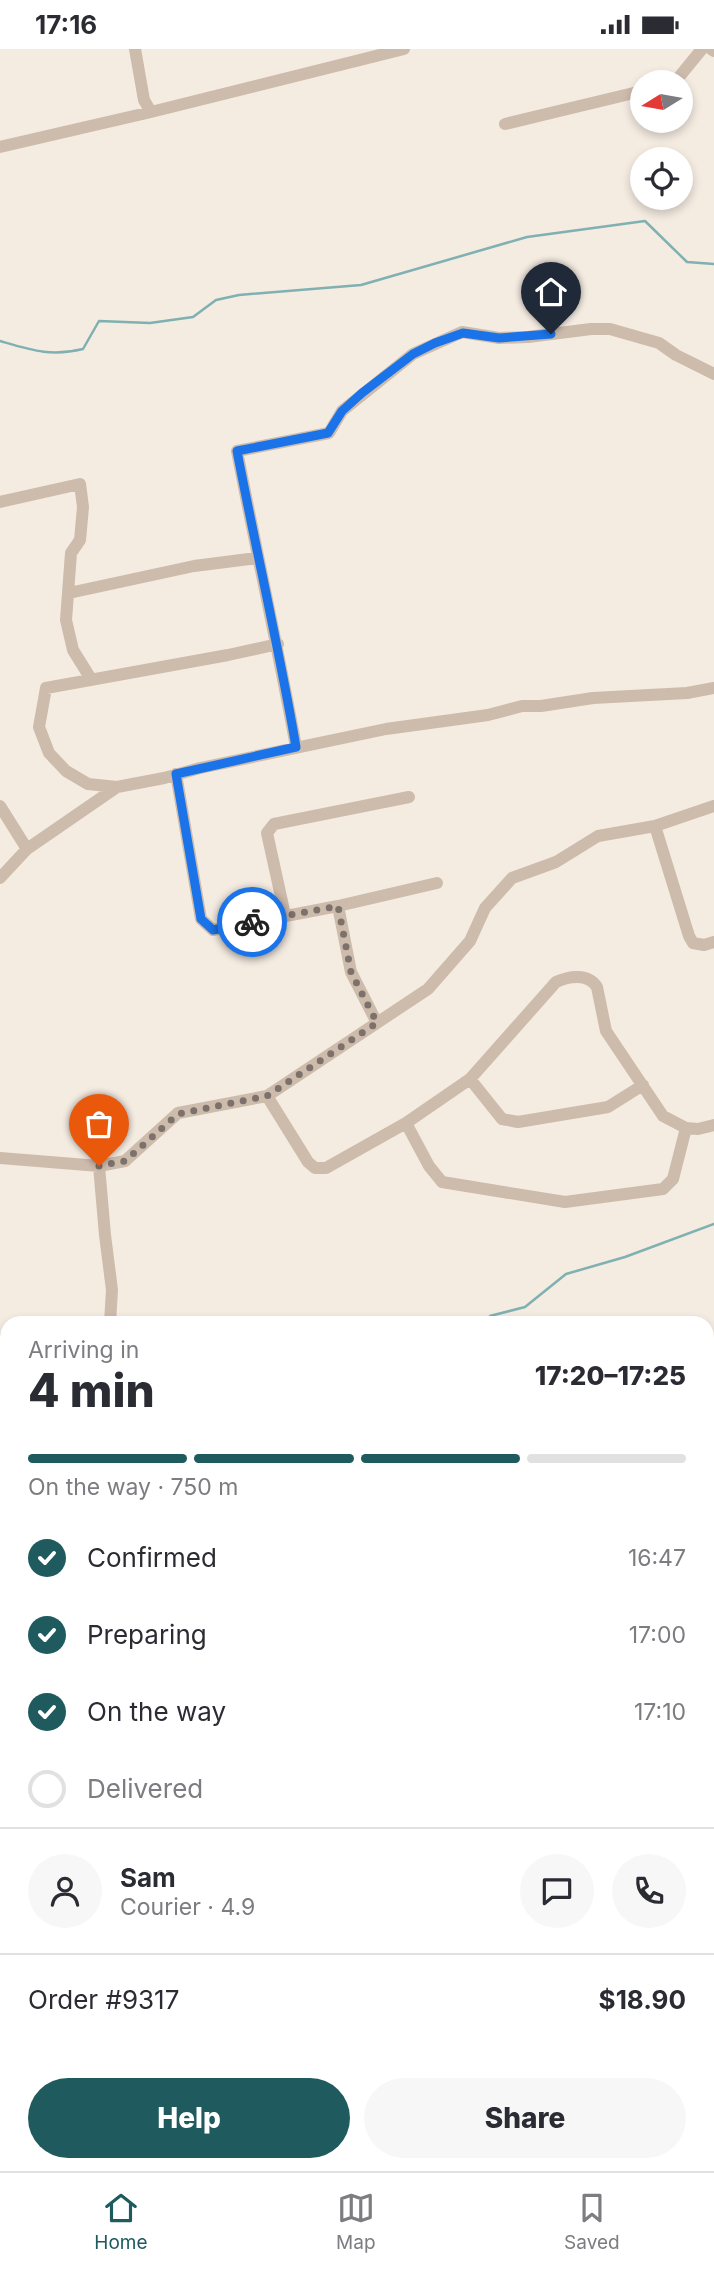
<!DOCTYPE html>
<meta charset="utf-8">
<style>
:root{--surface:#fff;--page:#f7f7f7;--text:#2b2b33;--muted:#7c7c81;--line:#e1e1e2;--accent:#1f5a5e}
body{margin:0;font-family:Inter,sans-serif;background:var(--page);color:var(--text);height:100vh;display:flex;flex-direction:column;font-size:26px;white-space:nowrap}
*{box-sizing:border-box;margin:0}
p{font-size:23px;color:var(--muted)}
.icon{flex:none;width:38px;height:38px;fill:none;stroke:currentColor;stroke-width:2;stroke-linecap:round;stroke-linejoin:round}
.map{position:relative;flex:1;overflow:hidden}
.panel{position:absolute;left:0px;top:1267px;width:714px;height:856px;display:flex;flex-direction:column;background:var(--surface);border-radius:21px 21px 0 0;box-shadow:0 4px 10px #0003}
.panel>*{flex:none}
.needle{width:46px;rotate:259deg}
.fabs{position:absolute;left:630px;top:21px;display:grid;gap:14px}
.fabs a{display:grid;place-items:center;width:63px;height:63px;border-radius:50%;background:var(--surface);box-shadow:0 4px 10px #0003;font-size:35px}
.pin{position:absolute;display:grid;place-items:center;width:60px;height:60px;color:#fff;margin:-72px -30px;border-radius:50% 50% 50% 0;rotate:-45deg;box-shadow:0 0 7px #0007}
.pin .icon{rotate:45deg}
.courier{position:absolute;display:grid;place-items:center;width:70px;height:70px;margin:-35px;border:5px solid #1a73e8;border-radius:50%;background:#fff;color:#222;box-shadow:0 2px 9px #0007}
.summary em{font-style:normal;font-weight:800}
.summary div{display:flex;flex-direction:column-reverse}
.summary{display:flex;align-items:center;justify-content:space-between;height:119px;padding:0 28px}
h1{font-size:46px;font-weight:800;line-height:52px}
.bar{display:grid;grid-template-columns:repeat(4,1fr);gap:10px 7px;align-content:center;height:84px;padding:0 28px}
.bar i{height:9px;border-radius:5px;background:var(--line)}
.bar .on{background:var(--accent)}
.bar p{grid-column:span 4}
.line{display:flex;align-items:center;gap:18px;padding:0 28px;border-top:2px solid var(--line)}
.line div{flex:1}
.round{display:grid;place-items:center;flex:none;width:74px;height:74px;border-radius:37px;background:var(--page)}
ol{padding:0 28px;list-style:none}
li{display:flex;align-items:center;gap:21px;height:77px}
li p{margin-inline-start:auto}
li .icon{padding:7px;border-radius:50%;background:var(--accent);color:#fff;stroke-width:4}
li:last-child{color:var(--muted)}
li i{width:38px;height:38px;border:4px solid var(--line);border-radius:50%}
.action{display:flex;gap:14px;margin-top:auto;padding:14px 28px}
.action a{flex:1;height:80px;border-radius:42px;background:var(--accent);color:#fff;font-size:28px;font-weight:800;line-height:80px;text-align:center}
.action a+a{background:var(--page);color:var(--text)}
.status{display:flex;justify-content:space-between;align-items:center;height:49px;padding:0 35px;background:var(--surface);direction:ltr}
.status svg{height:19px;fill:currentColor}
.tab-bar{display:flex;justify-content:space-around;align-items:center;height:98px;border-top:2px solid var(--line);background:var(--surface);font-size:19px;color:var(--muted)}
.tab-bar a{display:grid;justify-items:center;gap:4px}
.tab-bar .on{color:var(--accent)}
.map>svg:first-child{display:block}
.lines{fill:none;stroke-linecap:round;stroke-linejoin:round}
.stream{stroke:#7fb0b2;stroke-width:2.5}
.minor{stroke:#cdbbac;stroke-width:12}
.done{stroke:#7c716b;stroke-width:7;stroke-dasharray:0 12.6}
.route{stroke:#1a73e8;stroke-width:9}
</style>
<div class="status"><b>17:16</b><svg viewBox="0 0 49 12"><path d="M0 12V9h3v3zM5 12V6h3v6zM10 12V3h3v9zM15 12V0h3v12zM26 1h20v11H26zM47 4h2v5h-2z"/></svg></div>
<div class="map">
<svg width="714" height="2122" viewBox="0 0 714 2122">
<rect width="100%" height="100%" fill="#f4ebe1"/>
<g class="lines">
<path class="stream" d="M0,292c31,9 51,16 83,8l16,-28 51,2 43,-6 23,-17 23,-5 122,-10 166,-48 118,-16 42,41 27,2
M486,1274l4,-7 35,-9 41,-33 59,-17 89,-33"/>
<path class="minor" d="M135,0l9,51 7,12
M711,0l3,2
M675,33l27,-33
M505,75l137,-33
M0,98l151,-35 253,-63
M0,453l80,-18 3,23 -3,33 -9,13 -5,67 7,30 18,29
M69,544l125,-27 63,-8
M296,698c-18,-99 -40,-197 -59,-296l92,-18 13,-22 71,-57 49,-22 37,6 29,-1 63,-8h19l49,14 17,12 38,19
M176,725l25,145 12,11 125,-24 99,-23
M117,738l-29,-3 -22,-13 -17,-18 -10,-26 7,-39 182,-33 50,-11
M0,757l27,43
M655,777l34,110 4,7 11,2 10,-3
M0,829l27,-29 90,-62 47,-9 36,-10 186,-39 102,-14 34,-9h19l52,-8 94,-5 27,-5
M338,857l13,66 26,51
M285,866l-18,-82 7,-9 135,-27
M470,1030l32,40 16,3 90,-15 35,-22
M267,1047l41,66 7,6h11l80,-45 64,-44 86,-97c13,-6 32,-9 41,5l9,44 57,85 23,12 12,1 16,-4
M406,1074l23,43 13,16 123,20 98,-13 10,-10 13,-51
M0,1109l99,8 26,-5 53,-48 89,-17 161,-107 42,-48 15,-33 27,-30 44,-16 42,-26 57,-10 59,-20
M99,1117l6,69 7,55 -2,33
M0,1290l7,19
M0,1589l7,16
M0,1640l7,-3
M0,1780l7,19
M707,1841l7,13
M707,1926l7,-4
M0,2090l7,-5
M80,2116l1,6
M186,2116l3,6
M272,2116l4,6
M344,2116l4,6
M454,2116l4,6
M566,2116l3,6"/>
</g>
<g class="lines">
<path class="done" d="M99,1117l26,-5 53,-47 89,-18 110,-73 -26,-51 -13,-66 -86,16"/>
<path class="route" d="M252,873l-39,8 -12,-11 -25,-145 120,-27c-17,-99 -40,-197 -59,-296l91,-18 14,-22 20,-18 51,-39 22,-11 28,-10 36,5 52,-4"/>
</g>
</svg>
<div class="fabs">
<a><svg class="needle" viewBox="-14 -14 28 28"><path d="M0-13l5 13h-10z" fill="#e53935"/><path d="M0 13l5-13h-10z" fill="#7c7c81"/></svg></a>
<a><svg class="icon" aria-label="locate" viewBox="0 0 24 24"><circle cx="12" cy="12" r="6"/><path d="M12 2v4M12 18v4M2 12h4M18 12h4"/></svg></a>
</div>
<div class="pin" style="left:99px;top:1117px;background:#ea580c"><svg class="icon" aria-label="bag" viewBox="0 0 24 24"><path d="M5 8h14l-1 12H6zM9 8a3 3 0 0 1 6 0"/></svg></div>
<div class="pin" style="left:551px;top:285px;background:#1f2937"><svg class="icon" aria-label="home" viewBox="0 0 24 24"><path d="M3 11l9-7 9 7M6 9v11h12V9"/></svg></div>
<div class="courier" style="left:252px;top:873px"><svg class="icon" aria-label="bike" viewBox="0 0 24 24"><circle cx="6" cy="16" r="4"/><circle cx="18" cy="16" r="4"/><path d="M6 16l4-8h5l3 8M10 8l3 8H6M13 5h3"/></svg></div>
<section class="panel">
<div class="summary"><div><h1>4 min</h1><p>Arriving in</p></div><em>17:20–17:25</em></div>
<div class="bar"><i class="on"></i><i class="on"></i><i class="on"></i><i></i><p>On the way · 750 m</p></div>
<ol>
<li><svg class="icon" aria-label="check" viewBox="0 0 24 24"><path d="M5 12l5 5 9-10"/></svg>Confirmed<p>16:47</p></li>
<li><svg class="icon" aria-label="check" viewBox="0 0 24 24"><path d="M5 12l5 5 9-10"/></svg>Preparing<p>17:00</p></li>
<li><svg class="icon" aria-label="check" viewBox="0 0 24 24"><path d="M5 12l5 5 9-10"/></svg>On the way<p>17:10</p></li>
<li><i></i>Delivered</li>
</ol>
<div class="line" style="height:126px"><a class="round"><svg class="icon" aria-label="person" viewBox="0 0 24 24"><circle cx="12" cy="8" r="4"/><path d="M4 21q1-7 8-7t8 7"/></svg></a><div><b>Sam</b><p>Courier · 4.9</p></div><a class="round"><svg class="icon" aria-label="chat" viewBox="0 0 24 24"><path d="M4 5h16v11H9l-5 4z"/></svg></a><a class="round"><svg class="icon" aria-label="phone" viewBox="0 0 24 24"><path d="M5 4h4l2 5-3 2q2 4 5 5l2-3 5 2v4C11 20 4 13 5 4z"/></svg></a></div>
<div class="line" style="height:91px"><div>Order #9317</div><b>$18.90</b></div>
<div class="action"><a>Help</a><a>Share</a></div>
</section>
</div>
<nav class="tab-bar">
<a class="on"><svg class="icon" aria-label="home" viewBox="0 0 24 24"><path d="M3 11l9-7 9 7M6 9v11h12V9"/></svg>Home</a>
<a><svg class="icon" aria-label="map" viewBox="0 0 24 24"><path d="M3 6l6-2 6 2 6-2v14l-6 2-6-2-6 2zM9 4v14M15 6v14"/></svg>Map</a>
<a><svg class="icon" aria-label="saved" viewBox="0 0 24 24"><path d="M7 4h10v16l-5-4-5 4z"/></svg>Saved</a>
</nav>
